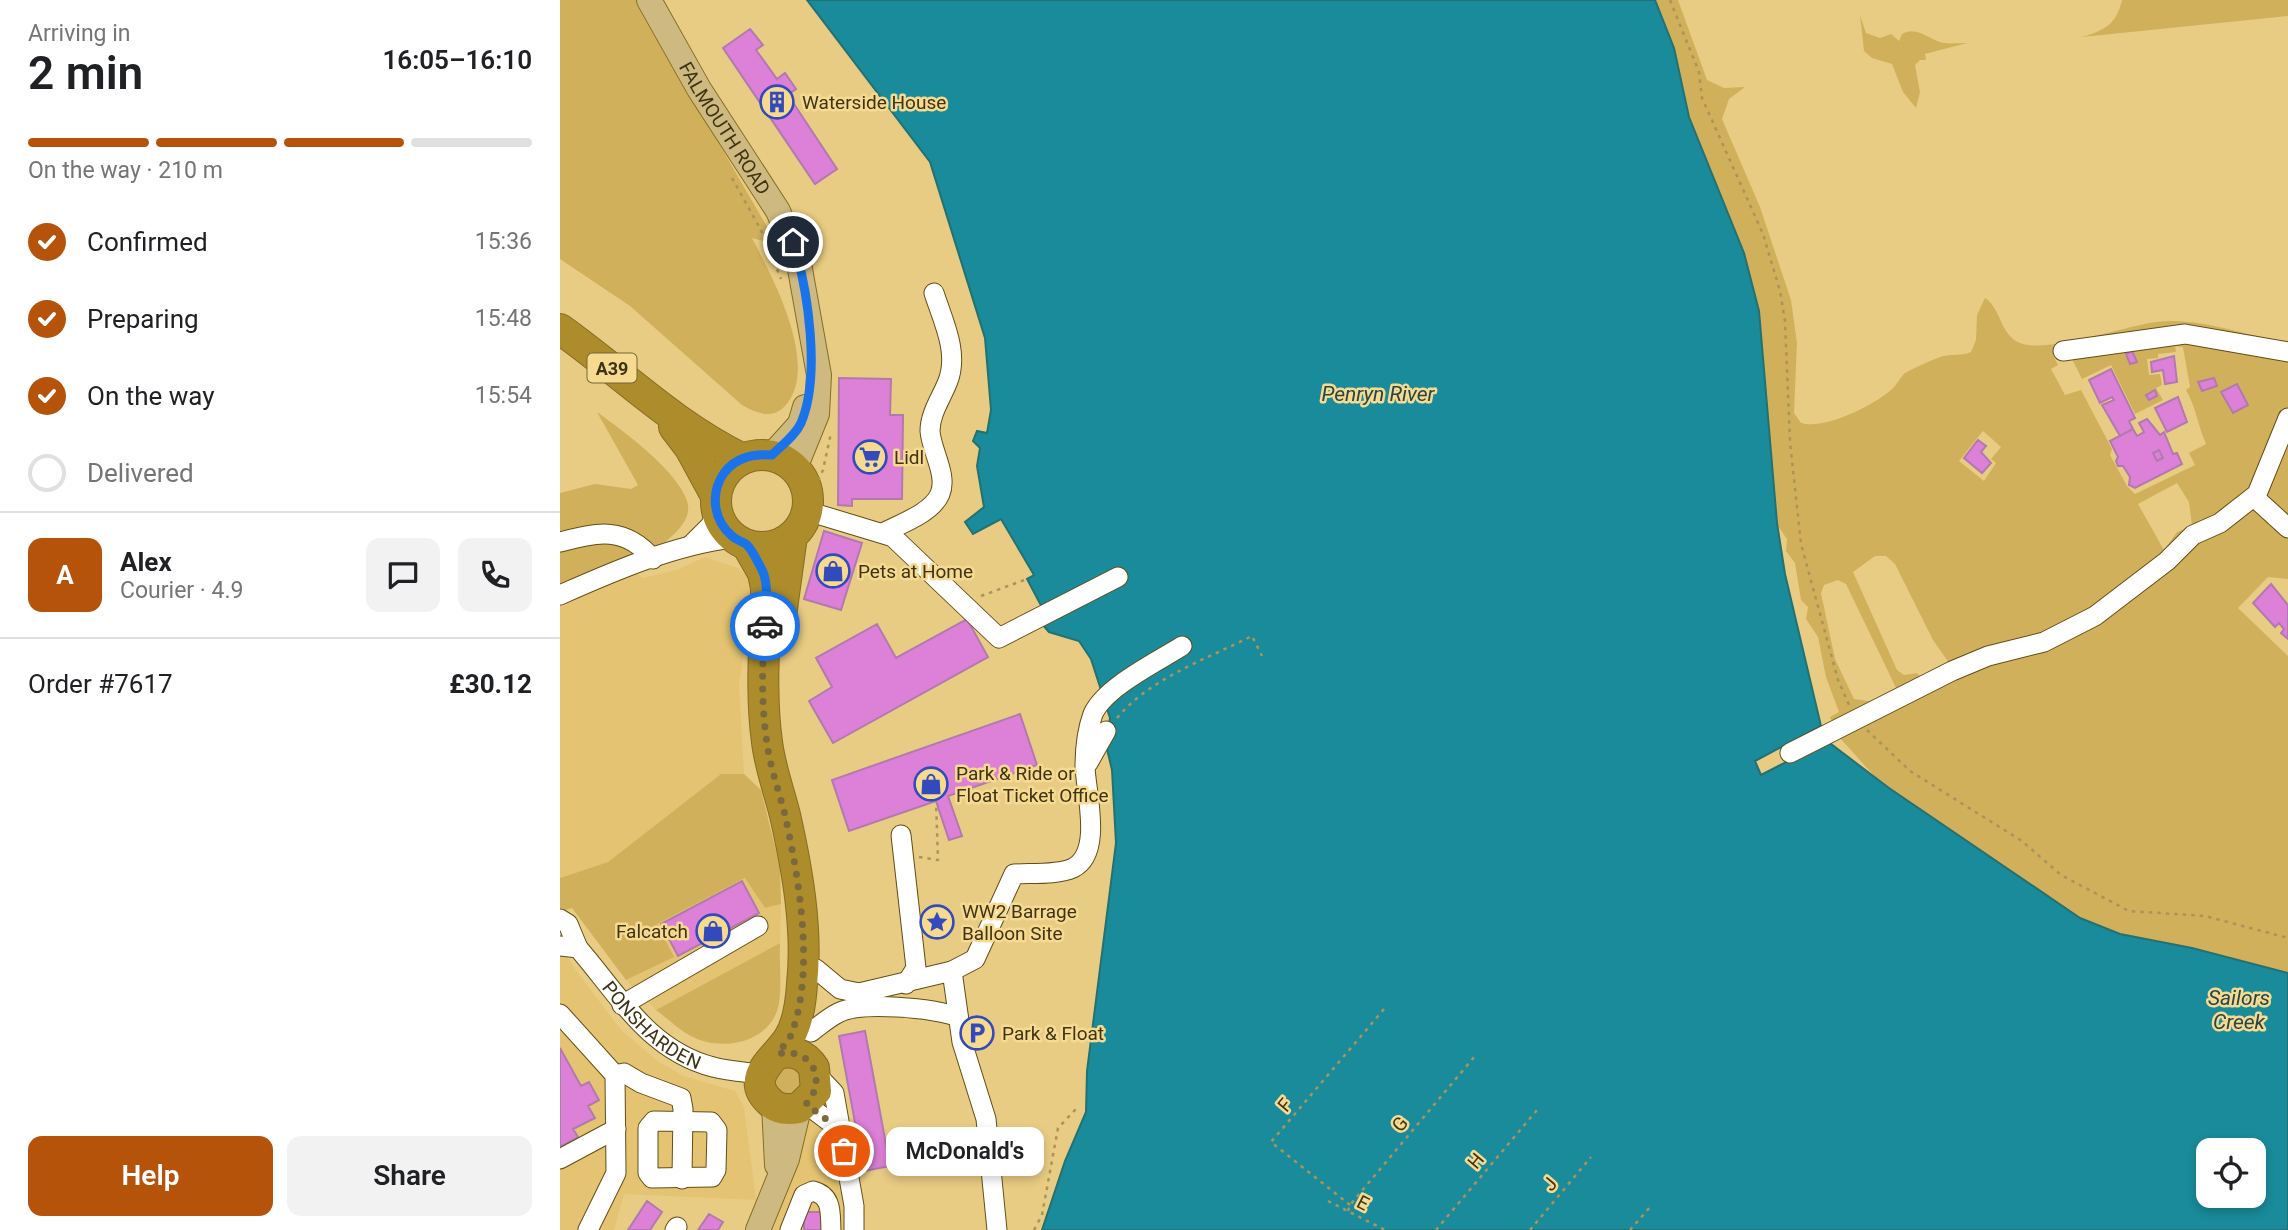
<!DOCTYPE html>
<meta charset="utf-8">
<style>
:root{--surface:#fff;--page:#f2f2f2;--text:#202124;--muted:#757577;--line:#e0e0e0;--accent:#b45309}
body{margin:0;font-family:Roboto,sans-serif;background:var(--page);color:var(--text);height:100vh;display:flex;flex-direction:column;font-size:26px;white-space:nowrap}
*{box-sizing:border-box;margin:0}
p{font-size:23px;color:var(--muted)}
.icon{flex:none;width:38px;height:38px;fill:none;stroke:currentColor;stroke-width:2;stroke-linecap:round;stroke-linejoin:round}
.map{position:relative;flex:1;overflow:hidden}
.side{display:flex;flex-direction:column;background:var(--surface);width:560px}
.side>*{flex:none}
.buttons{position:absolute;left:1636px;top:1138px;display:grid;gap:14px}
.buttons a{display:grid;place-items:center;width:70px;height:70px;border-radius:14px;background:var(--surface);box-shadow:0 4px 10px #0003;font-size:35px}
.pin{position:absolute;display:grid;place-items:center;width:60px;height:60px;color:#fff;margin:-30px;border:4px solid #fff;border-radius:50%;box-shadow:0 2px 7px #0007}
.courier{position:absolute;display:grid;place-items:center;width:70px;height:70px;margin:-35px;border:5px solid #1a73e8;border-radius:50%;background:#fff;color:#222;box-shadow:0 2px 9px #0007}
.bubble{position:absolute;height:49px;border-radius:14px;background:var(--surface);box-shadow:0 4px 10px #0003;font-size:23px;font-weight:600;line-height:49px;text-align:center}
.overview em{font-style:normal;font-weight:600}
.overview div{display:flex;flex-direction:column-reverse}
.overview{display:flex;align-items:center;justify-content:space-between;height:119px;padding:0 28px}
h1{font-size:46px;font-weight:600;line-height:52px}
.bar{display:grid;grid-template-columns:repeat(4,1fr);gap:10px 7px;align-content:center;height:84px;padding:0 28px}
.bar i{height:9px;border-radius:5px;background:var(--line)}
.bar .on{background:var(--accent)}
.bar p{grid-column:span 4}
.line{display:flex;align-items:center;gap:18px;padding:0 28px;border-top:2px solid var(--line)}
.line div{flex:1}
.round{display:grid;place-items:center;flex:none;width:74px;height:74px;border-radius:14px;background:var(--page)}
ol{padding:0 28px;list-style:none}
li{display:flex;align-items:center;gap:21px;height:77px}
li p{margin-inline-start:auto}
li .icon{padding:7px;border-radius:50%;background:var(--accent);color:#fff;stroke-width:4}
li:last-child{color:var(--muted)}
li i{width:38px;height:38px;border:4px solid var(--line);border-radius:50%}
.cta{display:flex;gap:14px;margin-top:auto;padding:14px 28px}
.cta a{flex:1;height:80px;border-radius:14px;background:var(--accent);color:#fff;font-size:28px;font-weight:600;line-height:80px;text-align:center}
.cta a+a{background:var(--page);color:var(--text)}
main{display:flex;flex:1;min-height:0}
.map>svg:first-child{display:block}
.built{fill:#e4c472}
.green{fill:#d1b05b;fill-rule:evenodd}
.water{fill:#198b9a;stroke:#247172;stroke-width:2;fill-rule:evenodd}
.building{fill:#dd80d8;stroke:#b17aae;stroke-width:2}
.lines{fill:none;stroke-linecap:round;stroke-linejoin:round}
.minor-casing{stroke:#624e14;stroke-width:21}
.major-casing{stroke:#866d24;stroke-width:26}
.highway-casing{stroke:#866d24;stroke-width:32}
.path{stroke:#ab945b;stroke-width:2.5;stroke-dasharray:3.5 5;stroke-linecap:butt}
.minor{stroke:#fff;stroke-width:19}
.major{stroke:#ceba80;stroke-width:24}
.highway{stroke:#ad8c2c;stroke-width:30}
.done{stroke:#7a693c;stroke-width:7;stroke-dasharray:0 12.6}
.route{stroke:#1a73e8;stroke-width:9}
.labels{text-anchor:middle;dominant-baseline:central;stroke-width:5;stroke-linejoin:round;paint-order:stroke}
.shield{fill:#f6da90;stroke:#76653a;stroke-width:2}
.shield-label{font-size:18px;font-weight:bold;fill:#3f3315}
.poi-label{font-size:19px;fill:#3f3315;stroke:#f6da90;text-anchor:start}
.street-label{font-size:19px;fill:#3f3315;stroke:#f6da90}
.water-label{font-size:21px;font-style:italic;fill:#26454a;stroke:#f6da90}
</style>
<main>
<section class="side">
<div class="overview"><div><h1>2 min</h1><p>Arriving in</p></div><em>16:05–16:10</em></div>
<div class="bar"><i class="on"></i><i class="on"></i><i class="on"></i><i></i><p>On the way · 210 m</p></div>
<ol>
<li><svg class="icon" aria-label="check" viewBox="0 0 24 24"><path d="M5 12l5 5 9-10"/></svg>Confirmed<p>15:36</p></li>
<li><svg class="icon" aria-label="check" viewBox="0 0 24 24"><path d="M5 12l5 5 9-10"/></svg>Preparing<p>15:48</p></li>
<li><svg class="icon" aria-label="check" viewBox="0 0 24 24"><path d="M5 12l5 5 9-10"/></svg>On the way<p>15:54</p></li>
<li><i></i>Delivered</li>
</ol>
<div class="line" style="height:126px"><b class="round" style="background:var(--accent);color:#fff">A</b><div><b>Alex</b><p>Courier · 4.9</p></div><a class="round"><svg class="icon" aria-label="chat" viewBox="0 0 24 24"><path d="M4 5h16v11H9l-5 4z"/></svg></a><a class="round"><svg class="icon" aria-label="phone" viewBox="0 0 24 24"><path d="M5 4h4l2 5-3 2q2 4 5 5l2-3 5 2v4C11 20 4 13 5 4z"/></svg></a></div>
<div class="line" style="height:91px"><div>Order #7617</div><b>£30.12</b></div>
<div class="cta"><a>Help</a><a>Share</a></div>
</section>
<div class="map">
<svg width="1728" height="1230" viewBox="0 0 1728 1230">
<rect width="100%" height="100%" fill="#e9cc83"/>
<path class="built" d="M145,557l33,11 11,10 1,32 -11,75 5,89h-23l-113,88 -48,16v-275l75,-31 8,6 33,-8z
M186,878l19,30 16,-4 -1,39 -124,67 -30,-30 47,-23 -16,-33z
M0,943l15,26 46,61 38,32 25,14 51,15 9,16 12,93 -132,-6 -10,36h-54z
M247,1118l26,15 16,97h-83z"/>
<path class="green" d="M0,0h76l141,244 -25,-6c20,38 69,129 33,168 -13,14 -29,7 -43,-1l-112,-99 -70,-47z
M639,0h479l29,80 17,8 21,-1 -16,12 -7,20 38,88 31,93 6,43 -3,70 7,10c24,7 71,-17 90,-33 5,-4 9,-12 13,-16 3,-3 34,-17 40,-18 9,-2 18,0 27,-4l5,-12 1,-25 8,-17c16,10 15,37 35,45 25,11 105,-17 136,-21 46,-6 88,15 132,19v238l-20,-2 -30,31 50,48v504l-461,-275zM1615,346l8,1 7,40 -4,3c10,17 12,36 20,54l-17,9 6,12 -60,29 -8,-8 -17,-31 2,-6 -31,-59 -16,5 -14,-26 7,-4 -5,-10 15,-4 14,28 29,-14 24,49 28,-14 -7,-12 6,-3 -2,-11 -11,1 -2,-16 11,-1v-4l18,-2zM1423,431l18,16 -10,12 5,4 -12,18 -25,-20zM1617,483l12,19 3,24 -15,6 -13,18 -26,-46zM1218,526l9,13 -1,12 9,12 6,37 7,7 -2,12 12,18 8,40 13,35 -9,5 9,20 38,42 -50,-38 -65,35 -7,-15 66,-35 -36,-152zM1315,556h11l9,8 38,76 16,23 -24,19 -8,-9 -13,2 -7,-5 -44,-98zM1278,580l8,4 52,108 -23,10 -21,-3 -19,-40 -14,-66 3,-8z
M1562,0h166v16l-206,21c23,-7 34,-12 40,-37z
M1300,15l6,18 14,5 11,-4 8,7 3,-7c15,-9 28,7 42,9 7,1 16,0 23,0l-42,11 1,6h-6l-5,5 5,27 -4,16 -13,-16 -11,-28 -20,-6 -8,-7z
M37,412c26,19 80,58 90,89 6,17 -11,32 -22,41l-105,42v-91l35,-9 36,5 7,-4z
M161,774h23l17,16 19,77 1,37 -16,4 -20,-30 -88,46 17,33 -48,23 -54,-72 -12,4v-34l48,-16z
M220,943c-1,19 2,41 -1,60 -6,39 -57,50 -88,33 -12,-6 -24,-18 -35,-26z
M221,1065l16,2 7,14 -7,12 -10,3 -13,-7 -1,-16z"/>
<path class="water" d="M247,0h848l19,48 15,69 55,136 15,58 18,212 8,51 36,152 -66,35 6,14 66,-34 62,47 191,130 40,16 72,14 96,25v257h-1246l23,-69 21,-49 1,-41 29,-228 -4,-73 -6,-25 4,-27 -19,-59 -12,-18 -30,-9 -7,-8 3,-11 -18,-34 7,-4 -33,-56 -28,15 -8,-12 19,-15 -7,-41 3,-18 -7,-7 4,-10 10,2 4,-23 -6,-72 -55,-176zM1648,1150h46v45h-46z"/>
<path class="building" d="M190,29l13,16 -7,5 21,29 8,-6 11,16 -8,6 49,74 -22,15 -92,-136z
M1572,351l5,11 -7,2 -4,-10z
M1614,356l3,26 -12,2 -2,-14 -11,2 -1,-10z
M1551,369l24,49 -6,3 4,8 -13,7 -18,-31 12,-5 -2,-3 -12,6 -11,-23z
M279,378l52,1 -1,36h13l-1,84h-50v7l-14,-1z
M1654,378l3,8 -15,5 -4,-9z
M1677,384l11,21 -15,8 -12,-21z
M1595,390l2,6 -8,4 -3,-5z
M1618,397l9,25 -20,10 -12,-24z
M1587,419l13,16 4,-3 9,22 4,-1 5,11 -47,24 -6,-3 1,-8 -7,-11h-5l-2,-5 2,-4 -8,-16 23,-12 4,7 7,-4 -5,-9z
M1418,440l8,6 -5,6 10,11 -9,10 -18,-15z
M1599,450l4,8 -6,3 -4,-8z
M264,531l38,12 -21,67 -37,-11z
M1711,584l17,21v34l-7,-6 3,-4 -5,-6 -4,4 -22,-24z
M407,619l21,38 -155,86 -24,-42 23,-14 -16,-29 61,-34 19,34z
M460,714l17,51 -89,31 14,40 -13,4 -13,-39 -87,30 -17,-51z
M182,881l17,32 -81,43 -17,-32z
M305,1031l25,135 -26,5 -25,-135z
M0,1048l21,38 8,-4 10,18 -11,6 7,12 -22,11 5,8 -18,10z
M87,1201l15,11 -12,18h-22z
M244,1212h22v18h-22z
M149,1214l14,8 -5,8h-20z"/>
<g class="lines">
<defs>
<g id="minor">
<path d="M1503,351l122,-17 103,18"/>
<path d="M1694,497l34,31"/>
<path d="M247,511l86,26 106,101 119,-61"/>
<path d="M323,533c17,-9 49,-20 57,-39 8,-19 -9,-44 -10,-63 0,-18 12,-34 18,-50 11,-29 -5,-60 -14,-88"/>
<path d="M0,542c38,-10 65,-16 93,17"/>
<path d="M131,545l19,-19 7,-12"/>
<path d="M0,595c54,-24 114,-50 173,-57"/>
<path d="M1230,753l162,-82 36,-15 56,-14 51,-26 72,-55 26,-26 27,-12 37,-29 31,-76"/>
<path d="M528,763l18,-32"/>
<path d="M341,835l15,133 -10,16"/>
<path d="M0,919l8,5 10,24"/>
<path id="s1" d="M0,946l18,2c41,47 70,102 135,119 15,4 32,5 48,7"/>
<path d="M256,969l24,20 19,4 93,-22 10,71 24,77 11,111"/>
<path d="M392,971l23,-12 39,-85c17,-1 44,1 59,-6 30,-15 13,-75 12,-101 0,-18 2,-37 8,-53 12,-27 64,-52 89,-68"/>
<path d="M62,1005l136,-79"/>
<path d="M0,1014l55,61 1,98 -28,57"/>
<path d="M251,1032c8,-6 17,-14 27,-19 23,-12 95,-5 120,4"/>
<path d="M55,1075l9,-2 17,10 40,15 2,11 -1,70"/>
<path d="M257,1075l17,18 20,113v24"/>
<path d="M246,1104l33,25"/>
<path d="M94,1121l57,1 6,8 -1,40 -4,7 -60,1 -4,-5v-45z"/>
<path d="M0,1159l56,-30"/>
<path d="M115,1230l2,-3"/>
<path d="M230,1230l14,-35 9,-4c20,5 17,23 18,39"/>
</g>
<g id="major">
<path id="s2" d="M89,0l50,89 79,122 20,47 21,117 -2,39 -22,54"/>
<path d="M212,455l28,-31 5,-17"/>
<path d="M214,1105l3,60"/>
<path d="M198,1230l29,-71 12,-51"/>
</g>
<path id="highway" d="M0,329c63,45 111,94 181,129
M114,427l16,21 25,46
M156 501a46 46 0 1 1 92 0a46 46 0 1 1-92 0Z
M187,545l16,28 3,15c-1,52 -6,103 1,154 3,25 12,49 18,73 12,53 23,114 17,169 -1,16 -4,38 -12,52 -11,21 -48,40 -20,66 8,8 18,8 29,6l17,-17 -2,-23c-9,-14 -21,-18 -36,-14
M221,616l11,-80"/>
</defs>
<use href="#minor" class="minor-casing"/>
<use href="#major" class="major-casing"/>
<use href="#highway" class="highway-casing"/>
<path class="path" d="M1110,0l29,72 3,26 61,136 17,57 5,30 5,121 11,102 37,136 11,25
M172,178l29,52 20,49
M251,496l12,-26 8,-37
M421,596l46,-17
M557,718c33,-40 90,-59 135,-82l10,20
M1307,730l43,41 112,70 39,34 68,36 76,5 83,22
M359,857l19,3 -2,-59
M768,1201l57,29
M790,1205l-79,-63 113,-133
M788,1211l2,-6 125,-149
M474,1230l8,-15 16,-87 18,-19
M876,1230l101,-120
M970,1230l61,-73
M1070,1230l21,-24"/>
<use href="#minor" class="minor"/>
<use href="#major" class="major"/>
<use href="#highway" class="highway"/>
</g>
<g class="lines">
<path class="done" d="M205,626c-3,39 -4,78 2,117 3,24 12,48 18,72 14,64 30,155 7,217 -2,8 -10,15 -14,22 32,-8 51,25 28,50l33,25 5,22"/>
<path class="route" d="M205,626c1,-17 4,-39 -2,-54 -4,-8 -11,-23 -17,-28 -5,-3 -10,-4 -14,-8 -19,-16 -22,-43 -8,-63 12,-16 29,-19 48,-18 10,-10 23,-19 29,-32 20,-47 7,-134 -8,-181"/>
</g>
<defs>
<symbol id="building-ring" viewBox="-11 -11 22 22"><circle r="9.5" fill="#f6da90" stroke="#324abc" stroke-width="1.5"/><path d="M-4-6H4V6H1V3H-1V6H-4ZM-2.5-4.3h1.7v1.8h-1.7ZM.8-4.3h1.7v1.8H.8ZM-2.5-1h1.7V.8h-1.7ZM.8-1h1.7V.8H.8Z" fill="#324abc"/></symbol>
<symbol id="supermarket-ring" viewBox="-11 -11 22 22"><circle r="9.5" fill="#f6da90" stroke="#324abc" stroke-width="1.5"/><path d="M-6-5.5h2.5l.6 2H6L4.5 2H-2.5L-4.4-4H-6ZM-1.5 3.2a1.3 1.3 0 1 0 .1 0ZM3 3.2a1.3 1.3 0 1 0 .1 0Z" fill="#324abc"/></symbol>
<symbol id="shop-ring" viewBox="-11 -11 22 22"><circle r="9.5" fill="#f6da90" stroke="#324abc" stroke-width="1.5"/><path d="M-5-2.5h2.3a2.7 3.5 0 0 1 5.4 0H5L5.5 6h-11ZM-1.5-2.5h3a1.5 2.3 0 0 0-3 0Z" fill="#324abc"/></symbol>
<symbol id="sight-ring" viewBox="-11 -11 22 22"><circle r="9.5" fill="#f6da90" stroke="#324abc" stroke-width="1.5"/><path d="M0-6L1.8-2.2L6-1.7L2.9 1.2L3.7 5.4L0 3.3L-3.7 5.4L-2.9 1.2L-6-1.7L-1.8-2.2Z" fill="#324abc"/></symbol>
<symbol id="parking-ring" viewBox="-11 -11 22 22"><circle r="9.5" fill="#f6da90" stroke="#324abc" stroke-width="1.5"/><path d="M-3.5-5.5H1a3.5 3.5 0 0 1 0 7H-1V5.5H-3.5ZM-1-3.4V-.6H.8a1.4 1.4 0 0 0 0-2.8Z" fill="#324abc"/></symbol>
</defs>
<g fill-rule="evenodd">
<use href="#building-ring" x="198" y="83" width="38" height="38"/>
<use href="#supermarket-ring" x="291" y="438" width="38" height="38"/>
<use href="#shop-ring" x="254" y="552" width="38" height="38"/>
<use href="#shop-ring" x="352" y="765" width="38" height="38"/>
<use href="#sight-ring" x="358" y="903" width="38" height="38"/>
<use href="#shop-ring" x="134" y="912" width="38" height="38"/>
<use href="#parking-ring" x="398" y="1014" width="38" height="38"/>
</g>
<g class="labels">
<rect class="shield" x="27.5" y="353.5" width="49" height="29" rx="5"/>
<g class="shield-label">
<text x="52" y="368">A39</text>
</g>
<g class="poi-label">
<text x="242" y="102">Waterside House</text>
<text x="334" y="457">Lidl</text>
<text x="298" y="571">Pets at Home</text>
<text x="396" y="773">Park &amp; Ride or<tspan x="396" dy="22">Float Ticket Office</tspan></text>
<text x="402" y="911">WW2 Barrage<tspan x="402" dy="22">Balloon Site</tspan></text>
<text x="128" y="931" text-anchor="end">Falcatch</text>
<text x="442" y="1033">Park &amp; Float</text>
</g>
<g class="street-label">
<text stroke="none"><textPath href="#s2" startOffset="149">FALMOUTH ROAD</textPath></text>
<text stroke="none"><textPath href="#s1" startOffset="126">PONSHARDEN</textPath></text>
<text transform="translate(725 1105) rotate(-50)">F</text>
<text transform="translate(840 1124) rotate(-50)">G</text>
<text transform="translate(916 1161) rotate(-50)">H</text>
<text transform="translate(990 1184) rotate(-50)">J</text>
<text transform="translate(803 1203) rotate(27)">E</text>
</g>
<g class="water-label">
<text x="818" y="394">Penryn River</text>
<text x="1679" y="998">Sailors<tspan x="1679" dy="24">Creek</tspan></text>
</g>
</g>
</svg>
<div class="buttons">
<a><svg class="icon" aria-label="locate" viewBox="0 0 24 24"><circle cx="12" cy="12" r="6"/><path d="M12 2v4M12 18v4M2 12h4M18 12h4"/></svg></a>
</div>
<div class="pin" style="left:284px;top:1151px;background:#ea580c"><svg class="icon" aria-label="bag" viewBox="0 0 24 24"><path d="M5 8h14l-1 12H6zM9 8a3 3 0 0 1 6 0"/></svg></div>
<div class="pin" style="left:233px;top:242px;background:#1f2937"><svg class="icon" aria-label="home" viewBox="0 0 24 24"><path d="M3 11l9-7 9 7M6 9v11h12V9"/></svg></div>
<div class="courier" style="left:205px;top:626px"><svg class="icon" aria-label="car" viewBox="0 0 24 24"><path d="M5 17H2v-5l4-1 3-4h7l3 4 3 1v5h-3M9 17h6M6 11h13"/><circle cx="7" cy="17" r="2"/><circle cx="17" cy="17" r="2"/></svg></div>
<div class="bubble" style="left:326px;top:1127px;width:158px">McDonald's</div>
</div>
</main>
